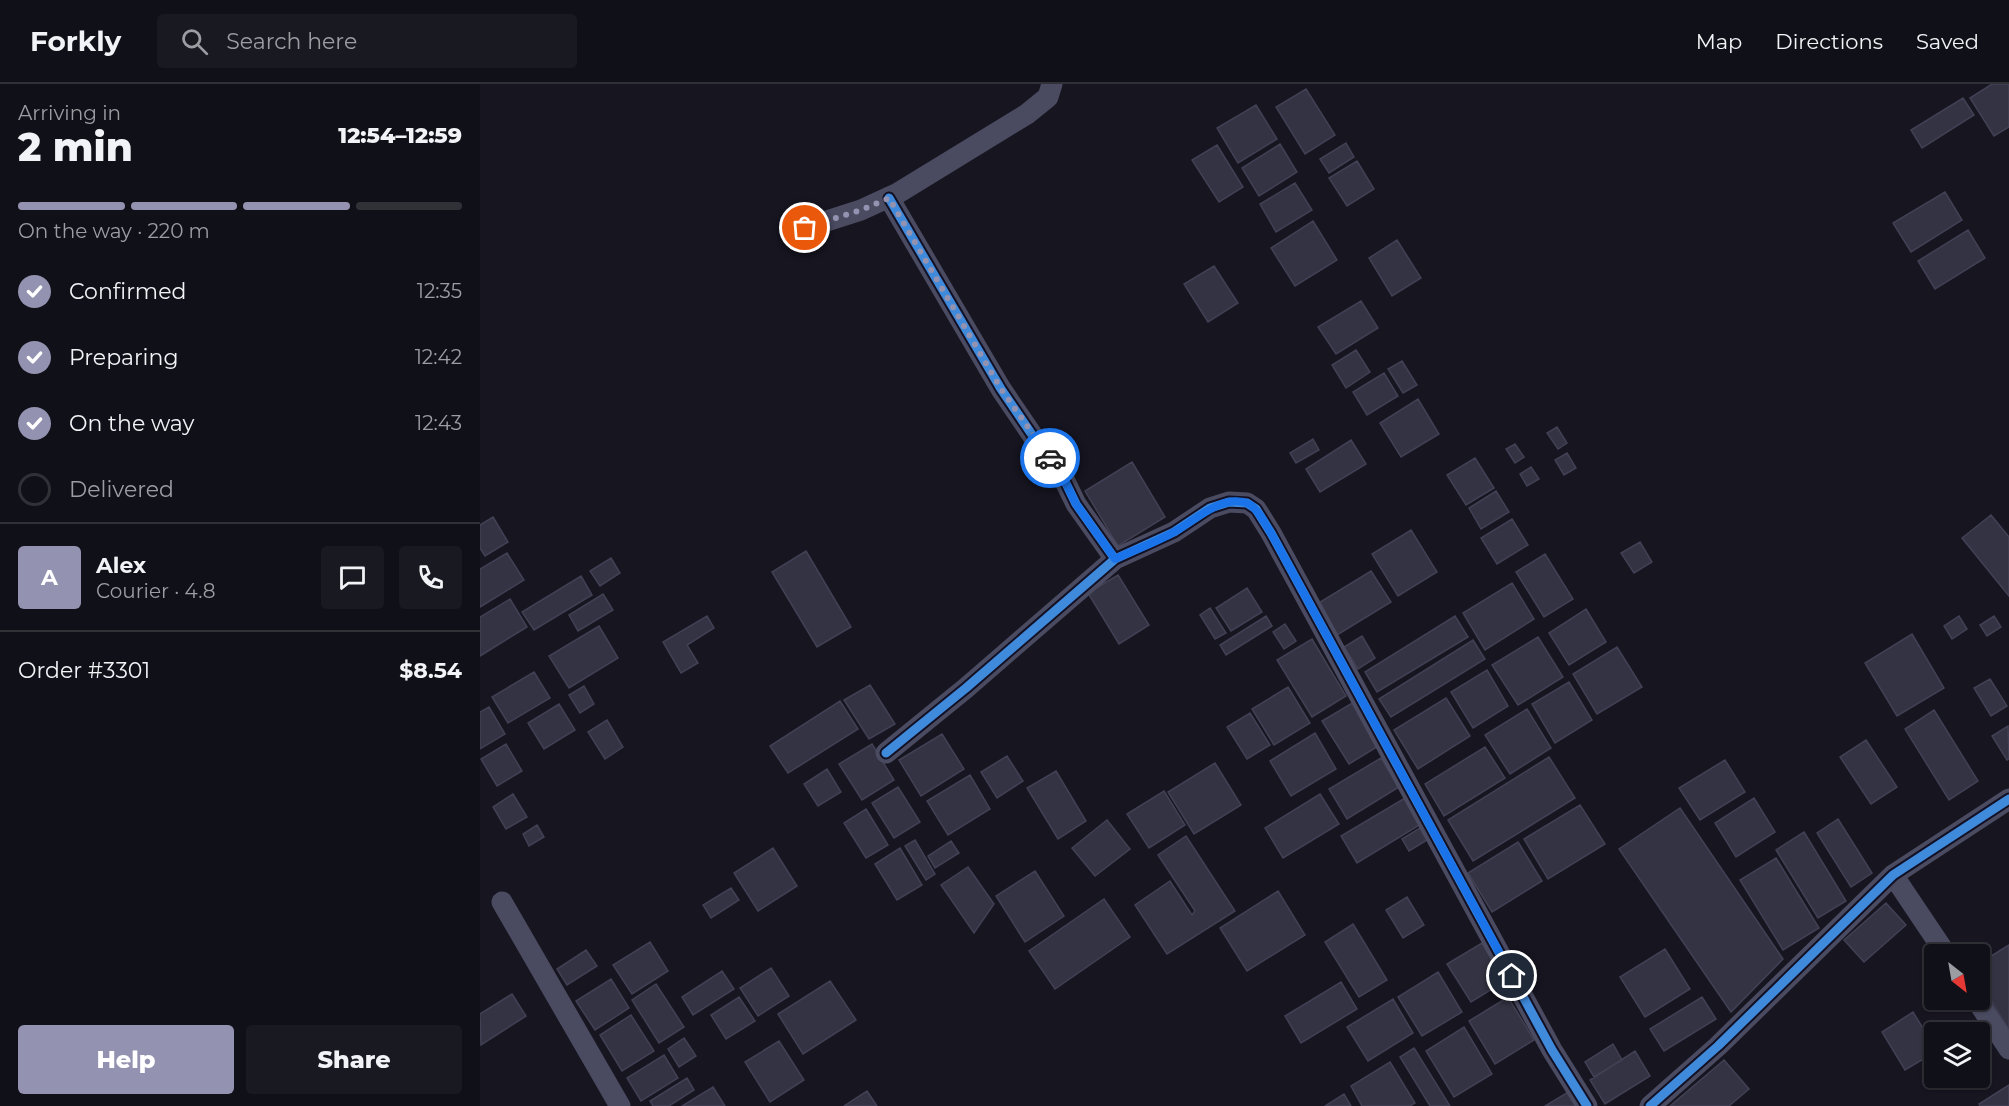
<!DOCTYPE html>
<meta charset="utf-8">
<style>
:root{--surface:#101018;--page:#191921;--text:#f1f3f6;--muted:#9c9da2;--line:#303037;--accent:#9392b0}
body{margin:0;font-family:Montserrat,sans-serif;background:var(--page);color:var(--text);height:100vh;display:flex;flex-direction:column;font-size:22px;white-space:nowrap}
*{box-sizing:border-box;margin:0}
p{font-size:20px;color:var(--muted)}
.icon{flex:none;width:33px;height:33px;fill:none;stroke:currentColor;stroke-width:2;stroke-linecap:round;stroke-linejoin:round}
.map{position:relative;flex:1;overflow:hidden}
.panel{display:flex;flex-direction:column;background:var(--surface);width:480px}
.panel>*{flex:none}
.needle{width:39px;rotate:149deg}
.fabs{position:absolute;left:1444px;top:860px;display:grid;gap:12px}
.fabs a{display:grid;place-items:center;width:66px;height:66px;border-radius:6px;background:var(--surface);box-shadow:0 2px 4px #0004,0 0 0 2px var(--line);font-size:30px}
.pin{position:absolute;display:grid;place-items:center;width:51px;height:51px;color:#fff;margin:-26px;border:3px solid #fff;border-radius:50%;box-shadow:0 2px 6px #0007}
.courier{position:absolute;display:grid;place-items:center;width:60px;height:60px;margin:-30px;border:4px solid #1a73e8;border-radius:50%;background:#fff;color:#222;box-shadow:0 2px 8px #0007}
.overview em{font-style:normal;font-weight:800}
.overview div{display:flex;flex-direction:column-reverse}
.overview{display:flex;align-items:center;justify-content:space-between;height:102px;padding:0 18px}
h1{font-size:39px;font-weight:800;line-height:45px}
.bar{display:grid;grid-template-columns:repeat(4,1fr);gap:9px 6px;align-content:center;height:72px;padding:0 18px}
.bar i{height:8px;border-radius:4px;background:var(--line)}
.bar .selected{background:var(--accent)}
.bar p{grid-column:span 4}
.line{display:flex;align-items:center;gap:15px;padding:0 18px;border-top:2px solid var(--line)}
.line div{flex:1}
.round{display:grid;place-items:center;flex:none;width:63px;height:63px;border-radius:6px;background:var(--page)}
ol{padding:0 18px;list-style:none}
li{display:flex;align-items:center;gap:18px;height:66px}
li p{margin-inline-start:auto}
li .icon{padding:6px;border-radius:50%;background:var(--accent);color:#fff;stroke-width:4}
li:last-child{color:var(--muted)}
li i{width:33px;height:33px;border:3px solid var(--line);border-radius:50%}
.action{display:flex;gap:12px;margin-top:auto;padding:12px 18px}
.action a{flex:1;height:69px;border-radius:6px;background:var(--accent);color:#fff;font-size:24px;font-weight:800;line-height:69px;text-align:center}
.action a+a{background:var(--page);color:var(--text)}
header{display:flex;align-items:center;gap:36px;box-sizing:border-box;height:84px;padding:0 30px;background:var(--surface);border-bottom:2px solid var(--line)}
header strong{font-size:28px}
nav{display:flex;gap:33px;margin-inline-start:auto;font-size:21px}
.search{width:420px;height:54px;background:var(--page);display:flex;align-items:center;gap:15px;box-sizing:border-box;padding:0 21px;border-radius:6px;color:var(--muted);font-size:22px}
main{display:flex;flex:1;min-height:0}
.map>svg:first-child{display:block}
.building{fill:#343343;stroke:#424054;stroke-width:1.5}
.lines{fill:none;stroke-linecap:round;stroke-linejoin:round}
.minor{stroke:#4a4b61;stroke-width:21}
.cycleway-casing{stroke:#121025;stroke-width:13}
.cycleway{stroke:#408adc;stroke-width:9}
.done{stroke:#9392b0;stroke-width:6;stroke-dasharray:0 10.8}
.route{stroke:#1a73e8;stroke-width:8}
</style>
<header>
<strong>Forkly</strong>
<div class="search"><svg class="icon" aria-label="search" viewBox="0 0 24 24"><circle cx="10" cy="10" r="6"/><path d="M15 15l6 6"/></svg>Search here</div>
<nav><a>Map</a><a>Directions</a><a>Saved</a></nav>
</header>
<main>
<section class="panel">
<div class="overview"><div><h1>2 min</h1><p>Arriving in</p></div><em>12:54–12:59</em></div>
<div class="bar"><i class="selected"></i><i class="selected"></i><i class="selected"></i><i></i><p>On the way · 220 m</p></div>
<ol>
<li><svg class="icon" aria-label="check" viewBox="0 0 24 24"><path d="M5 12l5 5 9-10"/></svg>Confirmed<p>12:35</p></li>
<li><svg class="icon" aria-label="check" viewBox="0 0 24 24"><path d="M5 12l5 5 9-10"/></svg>Preparing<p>12:42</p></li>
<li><svg class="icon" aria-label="check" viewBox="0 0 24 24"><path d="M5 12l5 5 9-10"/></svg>On the way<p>12:43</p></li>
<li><i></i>Delivered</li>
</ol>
<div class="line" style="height:108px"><b class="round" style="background:var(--accent);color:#fff">A</b><div><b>Alex</b><p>Courier · 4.8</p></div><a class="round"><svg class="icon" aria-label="chat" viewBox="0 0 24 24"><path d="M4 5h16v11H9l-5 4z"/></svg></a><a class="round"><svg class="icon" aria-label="phone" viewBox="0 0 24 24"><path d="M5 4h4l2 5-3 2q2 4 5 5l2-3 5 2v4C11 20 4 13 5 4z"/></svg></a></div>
<div class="line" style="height:78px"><div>Order #3301</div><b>$8.54</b></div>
<div class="action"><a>Help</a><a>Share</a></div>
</section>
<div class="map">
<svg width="1529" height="1022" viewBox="0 0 1529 1022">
<rect width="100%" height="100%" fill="#161520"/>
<path class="building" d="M1512,0h17v43l-15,9 -24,-38z
M826,5l29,46 -30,19 -29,-47z
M1483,14l11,17 -52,33 -11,-18z
M776,21l21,34 -39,24 -21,-35z
M866,59l8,14 -25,16 -9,-14z
M800,60l17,28 -38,24 -17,-28z
M737,61l26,42 -24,15 -27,-42z
M877,77l17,28 -27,17 -18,-28z
M815,99l17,27 -36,22 -16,-28z
M1465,108l17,28 -51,32 -18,-29z
M833,137l24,39 -42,26 -24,-38z
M1488,146l17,28 -50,31 -17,-28z
M917,156l24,38 -29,18 -23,-38z
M734,182l24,37 -30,19 -24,-38z
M881,217l17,27 -42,26 -18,-27z
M876,266l14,22 -24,16 -14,-23z
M922,277l15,24 -14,8 -15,-24z
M904,289l14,23 -31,19 -14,-23z
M938,315l21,35 -38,23 -21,-34z
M1077,343l10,16 -9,6 -11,-16z
M833,355l6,11 -23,13 -6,-10z
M871,356l15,24 -46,28 -14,-23z
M1035,360l9,13 -9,6 -9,-14z
M1087,369l9,15 -12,7 -9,-15z
M995,374l19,30 -28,17 -19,-30z
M652,378l33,55 -47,29 -33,-55z
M1051,383l8,12 -12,7 -7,-12z
M1016,407l13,21 -28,17 -12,-21z
M1511,431l18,22v59l-47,-58z
M13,433l15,25 -23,14 -5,-8v-23z
M1032,435l16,26 -31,19 -16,-26z
M931,446l26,42 -39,24 -26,-42z
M1160,458l12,20 -18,11 -13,-20z
M326,467l45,76 -34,20 -45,-75z
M27,469l17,27 -44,27v-38z
M1065,470l28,45 -29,18 -28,-45z
M131,474l9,15 -20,13 -10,-15z
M891,487l20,31 -54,33 -20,-31z
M638,491l31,50 -30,19 -31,-51z
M101,492l11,19 -58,35 -12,-18z
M1032,499l22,36 -49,31 -22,-37z
M767,504l15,24 -31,19 -15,-23z
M123,510l10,16 -35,21 -9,-16z
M30,515l17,28 -47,29v-39z
M730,524l16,25 -11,6 -15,-24z
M1106,525l20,33 -37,23 -20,-32z
M227,532l7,12 -27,17 11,18 -17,10 -18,-31z
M786,532l6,10 -46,29 -6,-10z
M975,532l13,21 -91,55 -12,-20z
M1479,532l8,13 -15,10 -8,-13z
M1514,532l7,11 -14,9 -7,-11z
M805,540l11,17 -12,8 -11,-17z
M119,542l19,32 -49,30 -20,-32z
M1432,550l32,54 -47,28 -32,-53z
M882,552l13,22 -17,11 -14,-22z
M1058,553l25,40 -45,28 -26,-40z
M832,555l34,57 -34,21 -35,-57z
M993,556l12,19 -94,58 -12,-18z
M1137,563l25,40 -45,27 -24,-40z
M1007,586l21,36 -35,22 -22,-36z
M54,588l16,26 -42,25 -16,-26z
M1510,595l17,27 -16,10 -17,-28z
M1089,598l23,38 -37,23 -23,-39z
M390,601l25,39 -26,15 -25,-39z
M104,602l10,18 -14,9 -11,-18z
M808,603l22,36 -36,22 -22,-36z
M966,614l24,38 -52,33 -24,-39z
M360,617l18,28 -70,44 -18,-27z
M874,618l26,43 -31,19 -27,-43z
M79,620l16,26 -31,19 -16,-26z
M9,623l16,27 -25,15v-37z
M1047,625l24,39 -41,26 -25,-39z
M1454,626l44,71 -29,19 -44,-71z
M770,629l20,32 -23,14 -20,-32z
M127,636l16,27 -18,12 -17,-27z
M1528,642l1,33 -2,1 -15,-24z
M835,649l21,36 -45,27 -21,-35z
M462,650l22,35 -43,27 -22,-36z
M1386,656l31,47 -26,17 -31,-47z
M26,660l16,27 -25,15 -16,-27z
M392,660l22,36 -32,20 -23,-36z
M1005,663l20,31 -61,38 -19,-32z
M527,672l16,25 -26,17 -16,-26z
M1069,673l26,41 -102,63 -25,-41z
M901,674l18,29 -52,32 -18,-30z
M1245,676l20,32 -45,28 -21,-32z
M735,679l26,42 -47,29 -26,-42z
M347,685l14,23 -23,14 -14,-22z
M576,687l30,50 -28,18 -31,-51z
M490,691l20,34 -42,26 -21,-34z
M418,703l22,35 -26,16 -22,-35z
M684,707l21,34 -36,23 -22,-34z
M33,710l14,23 -21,12 -13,-22z
M840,710l19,30 -56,34 -18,-30z
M925,714l16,26 -64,39 -16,-27z
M1274,714l21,34 -39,25 -21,-34z
M1100,721l25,39 -57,35 -24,-40z
M1200,724l103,151 -52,53 -112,-163z
M386,725l22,36 -22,13 -22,-35z
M1358,735l34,54 -21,14 -34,-54z
M627,736l23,29 -35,27 -23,-28z
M57,741l7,12 -15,9 -6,-12z
M940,744l7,12 -18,11 -7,-12z
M1324,748l42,69 -28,17 -42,-68z
M706,752l49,75 -68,43 -32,-49 35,-24 22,34 3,-4 -37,-56z
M435,756l20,34 -9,6 -21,-34z
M471,757l8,12 -24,15 -7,-12z
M1038,758l24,39 -50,31 -24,-39z
M293,764l24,38 -39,25 -24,-38z
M420,764l22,37 -25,15 -22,-36z
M1296,774l43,70 -36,22 -43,-70z
M488,783l26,37 -20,29 -33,-48z
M555,787l29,45 -39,26 -29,-46z
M251,804l8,12 -28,18 -8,-13z
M798,807l27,44 -58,36 -27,-43z
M927,813l17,28 -21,13 -17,-28z
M624,815l26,38 -75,52 -26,-38z
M1406,819l20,22 -42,37 -20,-22z
M873,840l34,56 -28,17 -34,-55z
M170,858l18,29 -36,23 -19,-29z
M1002,859l23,38 -34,21 -24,-38z
M1529,861v85l-29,-47v-20z
M1185,865l25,40 -45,28 -25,-40z
M106,866l11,16 -30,19 -10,-16z
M291,884l18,28 -31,20 -18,-28z
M242,887l12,18 -41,26 -11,-18z
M958,888l24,40 -40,24 -24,-39z
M131,895l18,29 -34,22 -19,-29z
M350,897l26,39 -53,34 -25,-40z
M861,898l16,27 -56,34 -16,-27z
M176,900l28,43 -25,16 -27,-43z
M32,910l14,22 -45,29 -1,-31z
M259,913l16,24 -29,18 -15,-24z
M1028,913l26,43 -39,24 -26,-43z
M1222,913l14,22 -52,32 -14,-22z
M913,915l20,34 -45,28 -21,-34z
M1458,915h19l2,3 -14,8z
M1433,928l22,36v4l-30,18 -23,-38z
M151,931l23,36 -32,20 -22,-36z
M984,943l28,47 -38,23 -28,-46z
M204,954l12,18 -17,11 -11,-18z
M299,957l25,39 -34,22 -25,-40z
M1133,960l9,16 -28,17 -9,-15z
M934,964l36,58h-20l-30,-49z
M1155,967l15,25 -45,28 -15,-24z
M184,971l14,23 -37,23 -14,-23z
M1244,976l25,29 -20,17h-59z
M910,978l25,41 -5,3h-48l-11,-20z
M207,994l7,12 -25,16h-16l-3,-5z
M1529,1001v21h-29l-1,-2z
M233,1003l12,19h-43z
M387,1007l10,15h-33z
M1090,1007l9,15h-34z
M864,1010l7,12h-26z"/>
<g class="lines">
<path class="minor" d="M409,114l112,191 40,59 20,25 15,31 39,55
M325,144l56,-18 37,-17 129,-79 21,-17 4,-13
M406,669l80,-65 149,-129 59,-27 36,-24 19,-6 18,1 9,6 15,24 281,517 35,56
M1413,791l53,79
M22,818l118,204
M1496,915l33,50
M1170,1022l68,-60 175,-171 116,-76"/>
<defs>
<path id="cycleway" d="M409,114l112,191 40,59 20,25 15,31 39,55
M406,669l80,-65 149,-129 59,-27 36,-24 19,-6 18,1 9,6 15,24 281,517 35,56
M1170,1022l68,-60 175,-171 116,-76"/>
</defs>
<use href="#cycleway" class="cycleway-casing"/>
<use href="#cycleway" class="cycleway"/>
</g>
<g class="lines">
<path class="done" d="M325,144l56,-18 28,-12 112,191 49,69"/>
<path class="route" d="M570,374l11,15 15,31 39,55c19,-9 40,-16 59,-27 19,-10 50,-40 75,-28 10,6 16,20 22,29l241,443"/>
</g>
</svg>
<div class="fabs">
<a><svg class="needle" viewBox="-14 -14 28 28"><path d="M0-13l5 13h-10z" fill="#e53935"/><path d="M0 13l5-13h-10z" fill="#9c9da2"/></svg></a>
<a><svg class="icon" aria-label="layers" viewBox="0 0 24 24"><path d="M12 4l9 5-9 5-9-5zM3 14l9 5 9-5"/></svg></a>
</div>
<div class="pin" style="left:325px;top:144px;background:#ea580c"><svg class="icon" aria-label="bag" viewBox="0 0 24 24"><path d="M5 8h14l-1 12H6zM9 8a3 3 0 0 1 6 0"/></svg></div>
<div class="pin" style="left:1032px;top:892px;background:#1f2937"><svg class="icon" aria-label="home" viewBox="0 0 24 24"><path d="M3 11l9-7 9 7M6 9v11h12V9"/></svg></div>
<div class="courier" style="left:570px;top:374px"><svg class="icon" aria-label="car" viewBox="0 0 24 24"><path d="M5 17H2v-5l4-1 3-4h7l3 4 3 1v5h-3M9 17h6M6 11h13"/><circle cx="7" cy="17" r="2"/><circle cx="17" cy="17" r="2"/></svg></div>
</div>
</main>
